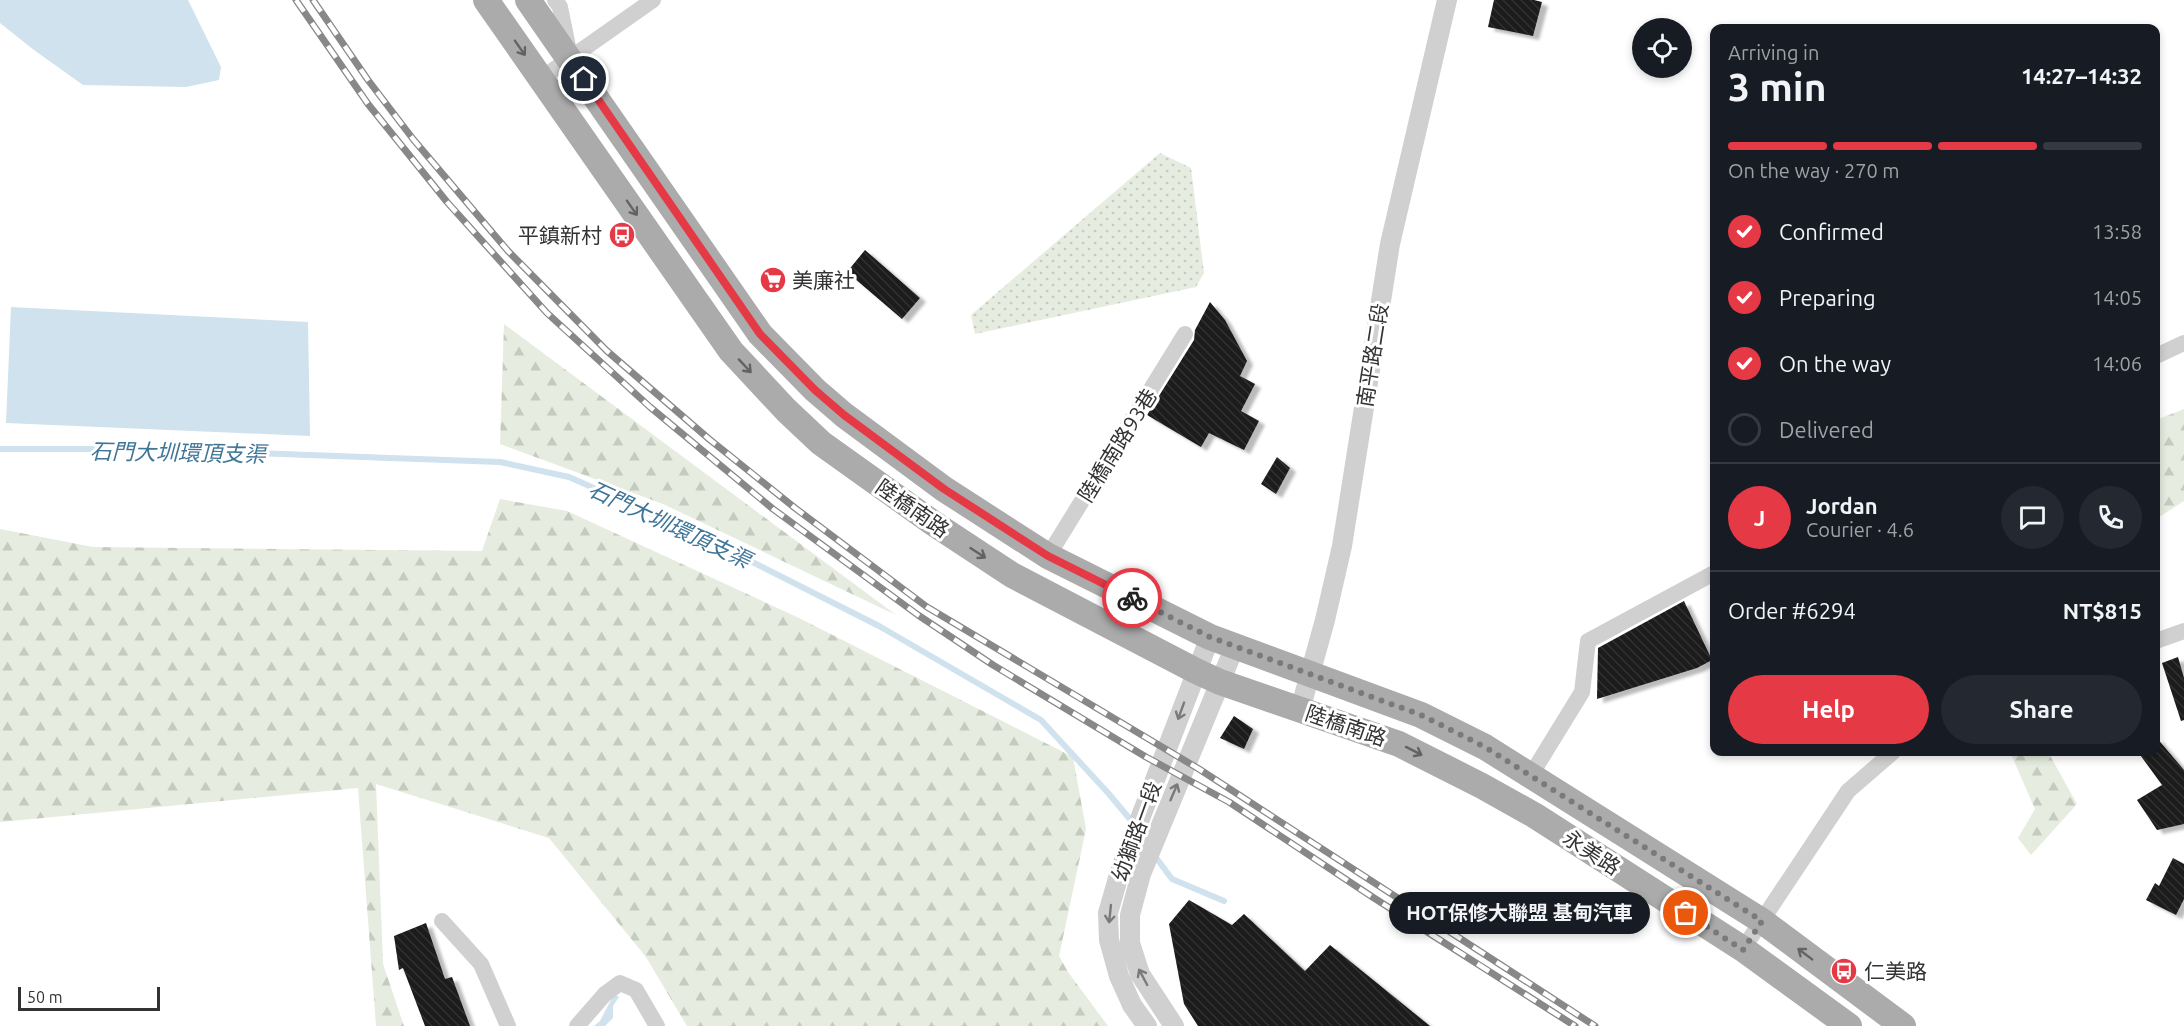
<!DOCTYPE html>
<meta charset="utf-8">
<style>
:root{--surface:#171b24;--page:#242831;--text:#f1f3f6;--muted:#9ea1a6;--line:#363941;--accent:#e63946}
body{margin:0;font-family:Ubuntu,"Noto Sans TC",sans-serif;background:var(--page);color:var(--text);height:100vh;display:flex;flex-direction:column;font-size:22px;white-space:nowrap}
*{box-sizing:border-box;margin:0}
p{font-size:20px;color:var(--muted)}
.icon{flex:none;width:33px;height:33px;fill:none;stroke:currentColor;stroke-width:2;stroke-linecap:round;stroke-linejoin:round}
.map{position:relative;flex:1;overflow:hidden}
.details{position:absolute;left:1710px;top:24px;width:450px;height:732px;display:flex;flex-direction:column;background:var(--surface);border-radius:12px;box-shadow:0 3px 9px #0003}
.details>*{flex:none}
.buttons{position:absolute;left:1632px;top:18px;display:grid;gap:12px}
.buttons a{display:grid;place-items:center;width:60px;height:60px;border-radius:50%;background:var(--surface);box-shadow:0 3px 9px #0003;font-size:30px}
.scale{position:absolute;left:18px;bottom:15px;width:142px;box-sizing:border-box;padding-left:6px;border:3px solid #333;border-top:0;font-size:16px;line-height:21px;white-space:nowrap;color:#333;-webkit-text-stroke:4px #fff;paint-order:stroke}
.pin{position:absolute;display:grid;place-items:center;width:51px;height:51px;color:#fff;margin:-26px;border:3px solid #fff;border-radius:50%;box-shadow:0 2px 6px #0007}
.courier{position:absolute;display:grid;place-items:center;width:60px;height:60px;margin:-30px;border:4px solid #e63946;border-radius:50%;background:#fff;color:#222;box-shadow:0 2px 8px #0007}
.bubble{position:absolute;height:42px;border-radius:21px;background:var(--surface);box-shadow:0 3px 9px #0003;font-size:20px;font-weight:700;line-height:42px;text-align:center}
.head em{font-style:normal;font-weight:700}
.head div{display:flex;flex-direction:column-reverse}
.head{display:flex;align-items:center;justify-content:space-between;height:102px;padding:0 18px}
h1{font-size:39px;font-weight:700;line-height:45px}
.bar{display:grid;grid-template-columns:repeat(4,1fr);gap:9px 6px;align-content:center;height:72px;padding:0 18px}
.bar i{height:8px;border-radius:4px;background:var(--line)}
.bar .on{background:var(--accent)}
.bar p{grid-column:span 4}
.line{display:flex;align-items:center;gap:15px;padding:0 18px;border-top:2px solid var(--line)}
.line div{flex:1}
.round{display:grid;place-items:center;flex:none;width:63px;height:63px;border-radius:32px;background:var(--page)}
ol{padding:0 18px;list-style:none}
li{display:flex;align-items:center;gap:18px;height:66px}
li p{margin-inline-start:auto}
li .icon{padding:6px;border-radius:50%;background:var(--accent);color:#fff;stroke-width:4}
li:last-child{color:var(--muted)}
li i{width:33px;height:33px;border:3px solid var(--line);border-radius:50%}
.primary-button{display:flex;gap:12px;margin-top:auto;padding:12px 18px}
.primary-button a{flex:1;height:69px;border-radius:36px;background:var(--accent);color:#fff;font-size:24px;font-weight:700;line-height:69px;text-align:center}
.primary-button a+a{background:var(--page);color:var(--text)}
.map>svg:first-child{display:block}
.grass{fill:url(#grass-dots)}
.forest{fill:url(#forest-firs)}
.water{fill:#cfe2ee}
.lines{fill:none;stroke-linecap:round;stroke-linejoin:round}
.stream{stroke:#cfe2ee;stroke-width:6}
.building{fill:url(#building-back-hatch);filter:url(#shadow)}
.minor{stroke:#d0d0d0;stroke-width:16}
.tertiary{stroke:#d0d0d0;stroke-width:20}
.primary{stroke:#ababab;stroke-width:26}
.rail-casing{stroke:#888;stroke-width:7}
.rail{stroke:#fff;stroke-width:4.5;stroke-dasharray:14;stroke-linecap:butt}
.oneway{stroke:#636363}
.oneway2{stroke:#7a7a7a}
.done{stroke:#7a7a7a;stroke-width:6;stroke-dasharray:0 10.8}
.route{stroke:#e63946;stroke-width:8}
.labels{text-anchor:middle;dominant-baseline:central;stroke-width:6;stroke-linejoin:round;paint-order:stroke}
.poi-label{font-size:21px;fill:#333;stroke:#fff;text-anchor:start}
.street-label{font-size:21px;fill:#333;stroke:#fff}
.water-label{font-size:22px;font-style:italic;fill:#3f7597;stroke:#fff}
</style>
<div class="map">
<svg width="2184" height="1026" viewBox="0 0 2184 1026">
<defs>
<pattern id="grass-dots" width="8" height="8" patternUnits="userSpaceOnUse" patternTransform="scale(1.5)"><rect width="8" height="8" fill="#e6ecdf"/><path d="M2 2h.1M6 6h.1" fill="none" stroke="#c6cbc0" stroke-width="1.8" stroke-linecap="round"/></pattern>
<pattern id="forest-firs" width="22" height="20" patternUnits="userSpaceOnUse" patternTransform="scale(1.5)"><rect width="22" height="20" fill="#e6ecdf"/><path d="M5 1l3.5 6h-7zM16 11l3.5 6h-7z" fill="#c6cbc0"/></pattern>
<pattern id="building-back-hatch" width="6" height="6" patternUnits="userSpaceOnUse" patternTransform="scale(1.5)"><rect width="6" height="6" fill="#1a1a1a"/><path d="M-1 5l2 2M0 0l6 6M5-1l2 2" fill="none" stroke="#333"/></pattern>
<filter id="shadow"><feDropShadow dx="6" dy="4" stdDeviation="1.5" flood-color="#0004"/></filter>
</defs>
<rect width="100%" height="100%" fill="#fff"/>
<path class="grass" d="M1160,153l31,15 13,105 -8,14 -221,47 -4,-19z"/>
<path class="forest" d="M504,324l392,291 -233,-111 -163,-60z
M2184,409v92l-28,18v-99z
M500,499l67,12 232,107 274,139 13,72 -27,127 9,16 40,54h-421l-41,-69 -97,-119 -173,-54 7,180 21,62h-28l-18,-238 -358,34v-293l93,18 389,4z
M2010,752h38l29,52 -46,51 -13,-17 17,-29z"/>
<path class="water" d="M0,0h188l33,67 -2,13 -33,7 -103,-2 -49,-35 -34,-27z
M11,307l297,15 2,114 -304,-13z
M614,994l5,3 -6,9v12l-8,8h-11l6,-5z"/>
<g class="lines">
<path class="stream" d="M0,449h143l357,13 69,15 124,55 186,94 162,94 68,74 25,30
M1154,855l18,24 52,22"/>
</g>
<path class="building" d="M1494,0h40l8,2 -9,34 -45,-9z
M865,250l55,48 -18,21 -55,-47z
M1210,302l15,18 22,41 -7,15 15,8 -14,27 18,10 -15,29 -35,-17 -8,14 -54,-32 47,-75 1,-10z
M1277,457l13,11 -14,26 -15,-10z
M1684,601l28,59 -15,8 -100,31 1,-51z
M2178,657l6,21v42l-3,1 -19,-58z
M1234,716l19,13 -9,20 -24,-11z
M2156,737l28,33v54l-27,6 -20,-30 25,-15 -24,-33h18z
M2173,858l11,6v35l-8,16 -30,-15 9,-17 4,3z
M1189,900l43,25 12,-11 61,57 25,-26 100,81h-232l-14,-22 -15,-80z
M426,923l19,56 7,-2 18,49h-45l-22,-58 -4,2 -5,-34z"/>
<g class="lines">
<path class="minor" d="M555,0l5,7 9,44
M542,78l111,-78
M2156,356l28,-13
M1048,556l137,-222
M2156,641l28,-10
M1531,775l51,-83 6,-51 126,-68
M442,921l39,43 27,62
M1743,949l105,-158 45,-39
M577,1026l28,-32 15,-11 16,7 21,36"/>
<path class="tertiary" d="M1300,710l25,-90 17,-74 48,-302 57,-244
M1147,1026l-15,-21 -13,-29 -10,-36 -1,-27 13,-45 89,-231
M1174,1026l-34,-52 -10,-31v-28l11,-41 94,-228"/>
<path class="primary" d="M486,0l245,351 55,59 35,33 112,80 79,52 184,96 24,11 179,62 83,42 52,29 209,134 106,77
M528,0l232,334 55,56 29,25 100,74 104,67 162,81 211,78 64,32 277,174 141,105"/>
<defs>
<path id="rail" d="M296,0l72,104 79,98 100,111 103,94 123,102 145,106 75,50 153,92 83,45 145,96 201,128
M313,0l55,80 45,59 95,112 99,100 102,88 86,69 132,99 272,162 396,257"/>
</defs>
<use href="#rail" class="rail-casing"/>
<use href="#rail" class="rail"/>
</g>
<defs><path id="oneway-shaft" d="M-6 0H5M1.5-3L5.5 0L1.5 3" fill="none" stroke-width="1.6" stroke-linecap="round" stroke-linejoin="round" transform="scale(1.5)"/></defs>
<g class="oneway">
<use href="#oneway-shaft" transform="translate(520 48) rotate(55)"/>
<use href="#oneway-shaft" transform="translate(632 208) rotate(55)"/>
<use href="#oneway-shaft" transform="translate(745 366) rotate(47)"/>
<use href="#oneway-shaft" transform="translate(978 553) rotate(33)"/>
<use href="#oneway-shaft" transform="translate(1414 751) rotate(27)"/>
<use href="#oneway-shaft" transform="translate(1805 954) rotate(-143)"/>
</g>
<g class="oneway2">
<use href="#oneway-shaft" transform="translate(1181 711) rotate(110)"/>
<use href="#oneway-shaft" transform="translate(1174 792) rotate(-67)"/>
<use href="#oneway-shaft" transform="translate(1110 914) rotate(96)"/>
<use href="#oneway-shaft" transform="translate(1143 977) rotate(-118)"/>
</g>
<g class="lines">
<path class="done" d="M1132,598l78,39 211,78 64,32 277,174 -19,29 -57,-37"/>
<path class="route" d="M584,79l176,255 55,56 29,25 100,74 104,67 84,42"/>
</g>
<defs>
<symbol id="bus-disc" viewBox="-11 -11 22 22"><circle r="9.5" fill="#e63946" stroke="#fff"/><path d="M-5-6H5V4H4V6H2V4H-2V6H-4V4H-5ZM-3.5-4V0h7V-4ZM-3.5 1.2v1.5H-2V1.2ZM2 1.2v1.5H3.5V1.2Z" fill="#fff"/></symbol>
<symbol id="supermarket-disc" viewBox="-11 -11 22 22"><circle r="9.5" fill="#e63946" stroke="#fff"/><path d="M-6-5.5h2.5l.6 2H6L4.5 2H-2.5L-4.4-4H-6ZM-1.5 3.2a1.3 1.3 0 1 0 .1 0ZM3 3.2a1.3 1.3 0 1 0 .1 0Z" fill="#fff"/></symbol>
</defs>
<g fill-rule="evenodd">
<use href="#bus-disc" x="607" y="220" width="30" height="30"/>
<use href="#supermarket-disc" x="758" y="265" width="30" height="30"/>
<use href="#bus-disc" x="1829" y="956" width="30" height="30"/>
</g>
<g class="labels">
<g class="poi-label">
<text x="602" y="235" text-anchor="end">平鎮新村</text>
<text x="792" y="280">美廉社</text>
<text x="1864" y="971">仁美路</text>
</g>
<g class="street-label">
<text transform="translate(1372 355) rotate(-81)">南平路二段</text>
<text transform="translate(1117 445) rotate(-58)">陸橋南路93巷</text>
<text transform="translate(913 508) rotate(35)">陸橋南路</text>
<text transform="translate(1346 725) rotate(19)">陸橋南路</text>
<text transform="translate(1136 831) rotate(-70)">幼獅路一段</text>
<text transform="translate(1592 852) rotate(33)">永美路</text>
</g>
<g class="water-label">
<text transform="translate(178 452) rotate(1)">石門大圳環頂支渠</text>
<text transform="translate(670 524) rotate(25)">石門大圳環頂支渠</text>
</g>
</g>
</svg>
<div class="buttons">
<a><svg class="icon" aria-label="locate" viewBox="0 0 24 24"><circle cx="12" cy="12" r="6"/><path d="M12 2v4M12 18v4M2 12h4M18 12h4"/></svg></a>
</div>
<div class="scale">50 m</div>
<div class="pin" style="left:1686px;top:913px;background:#ea580c"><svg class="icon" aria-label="bag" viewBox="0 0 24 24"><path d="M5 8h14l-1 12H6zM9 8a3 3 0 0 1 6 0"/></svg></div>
<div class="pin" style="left:584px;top:79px;background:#1f2937"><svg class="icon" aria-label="home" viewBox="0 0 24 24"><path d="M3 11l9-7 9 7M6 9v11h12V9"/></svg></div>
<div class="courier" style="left:1132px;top:598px"><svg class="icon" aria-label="bike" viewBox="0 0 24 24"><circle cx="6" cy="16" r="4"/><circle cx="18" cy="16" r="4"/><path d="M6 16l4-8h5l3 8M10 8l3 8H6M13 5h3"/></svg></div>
<div class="bubble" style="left:1389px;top:892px;width:261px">HOT保修大聯盟 基甸汽車</div>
<section class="details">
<div class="head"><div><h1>3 min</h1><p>Arriving in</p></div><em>14:27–14:32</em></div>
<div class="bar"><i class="on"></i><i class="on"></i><i class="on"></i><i></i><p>On the way · 270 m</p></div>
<ol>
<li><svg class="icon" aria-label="check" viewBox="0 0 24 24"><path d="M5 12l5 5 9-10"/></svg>Confirmed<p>13:58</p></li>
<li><svg class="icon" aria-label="check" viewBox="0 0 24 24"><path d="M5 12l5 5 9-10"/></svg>Preparing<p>14:05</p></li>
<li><svg class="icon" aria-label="check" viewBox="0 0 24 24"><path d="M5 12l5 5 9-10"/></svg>On the way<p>14:06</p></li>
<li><i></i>Delivered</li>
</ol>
<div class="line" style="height:108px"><b class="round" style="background:var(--accent);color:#fff">J</b><div><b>Jordan</b><p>Courier · 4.6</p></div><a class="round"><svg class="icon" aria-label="chat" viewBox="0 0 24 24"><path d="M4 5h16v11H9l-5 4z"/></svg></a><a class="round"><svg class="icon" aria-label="phone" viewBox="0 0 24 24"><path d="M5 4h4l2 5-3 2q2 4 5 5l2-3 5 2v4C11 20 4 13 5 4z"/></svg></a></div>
<div class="line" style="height:78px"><div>Order #6294</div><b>NT$815</b></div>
<div class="primary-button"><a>Help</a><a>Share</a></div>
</section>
</div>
